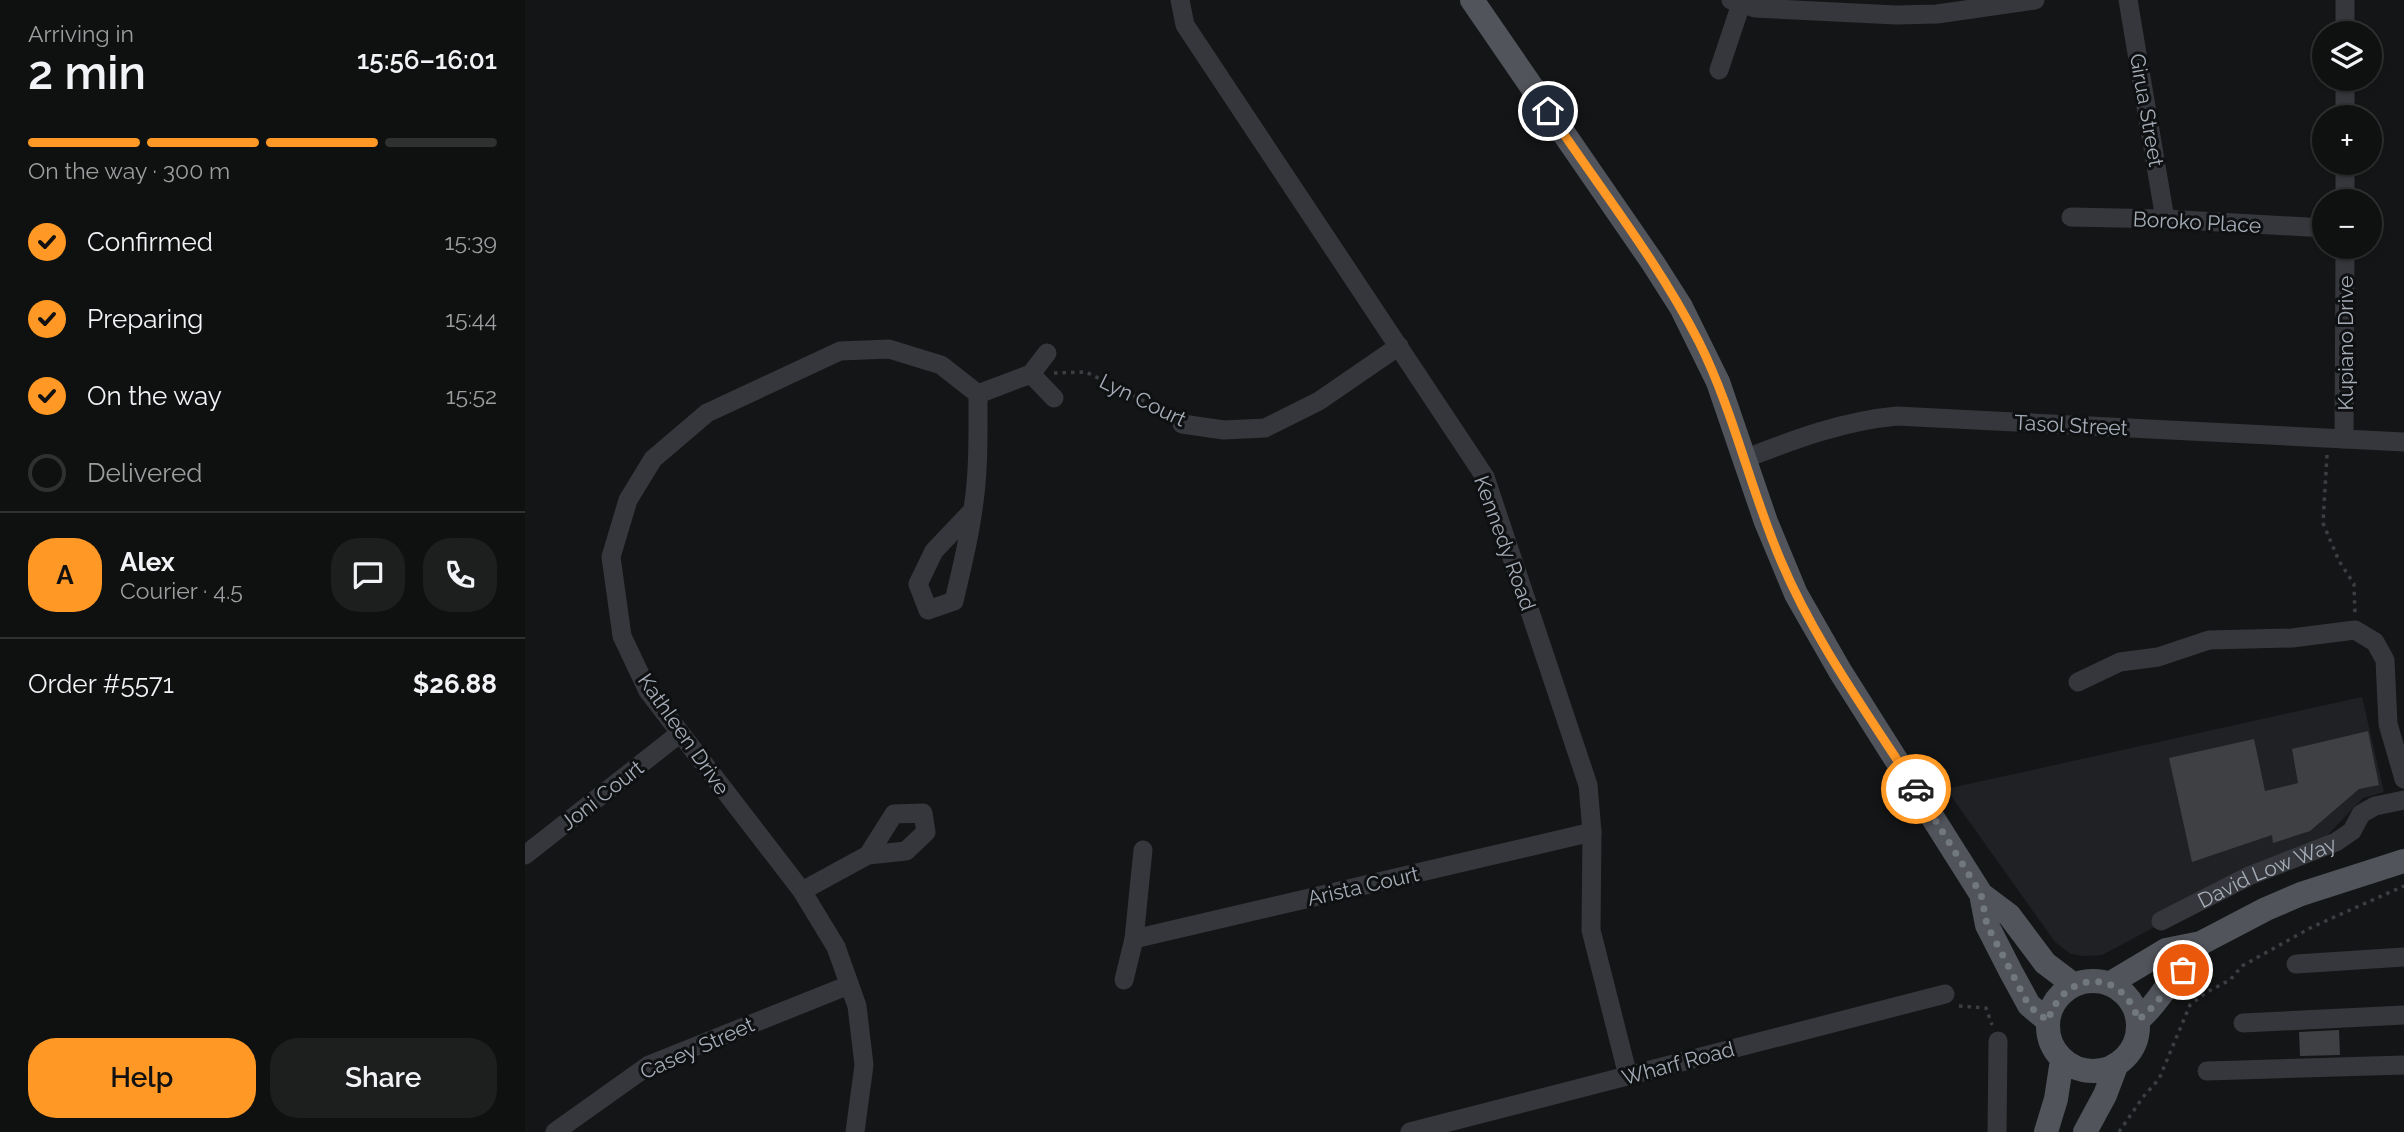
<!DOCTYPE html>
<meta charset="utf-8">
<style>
:root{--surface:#0f1010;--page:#1d1e1e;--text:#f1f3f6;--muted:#9b9d9f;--line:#2f3030;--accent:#ff9824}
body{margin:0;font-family:Raleway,sans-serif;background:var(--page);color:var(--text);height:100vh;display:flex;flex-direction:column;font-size:26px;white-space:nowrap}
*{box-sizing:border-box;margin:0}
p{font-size:23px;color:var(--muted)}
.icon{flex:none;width:38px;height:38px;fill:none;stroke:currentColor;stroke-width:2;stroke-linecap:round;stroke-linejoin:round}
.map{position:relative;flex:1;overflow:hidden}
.sheet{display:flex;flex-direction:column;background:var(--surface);width:525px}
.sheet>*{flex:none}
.tools{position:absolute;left:1787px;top:21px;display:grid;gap:14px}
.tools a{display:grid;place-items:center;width:70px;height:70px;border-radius:50%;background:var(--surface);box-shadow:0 2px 5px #0004,0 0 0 2px var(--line);font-size:35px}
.pin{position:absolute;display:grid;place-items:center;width:60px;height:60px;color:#fff;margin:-30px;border:4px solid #fff;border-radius:50%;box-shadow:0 2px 7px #0007}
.courier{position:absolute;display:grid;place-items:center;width:70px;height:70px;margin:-35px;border:5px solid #ff9824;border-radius:50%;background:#fff;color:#222;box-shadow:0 2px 9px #0007}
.overview em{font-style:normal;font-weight:600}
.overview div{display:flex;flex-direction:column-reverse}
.overview{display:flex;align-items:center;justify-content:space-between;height:119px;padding:0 28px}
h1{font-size:46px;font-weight:600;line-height:52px}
.bar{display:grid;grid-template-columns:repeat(4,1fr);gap:10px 7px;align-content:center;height:84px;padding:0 28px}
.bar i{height:9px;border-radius:5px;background:var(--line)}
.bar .on{background:var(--accent)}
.bar p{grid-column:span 4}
.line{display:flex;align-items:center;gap:18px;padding:0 28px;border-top:2px solid var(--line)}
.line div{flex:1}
.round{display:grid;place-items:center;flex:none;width:74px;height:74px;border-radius:28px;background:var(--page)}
ol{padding:0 28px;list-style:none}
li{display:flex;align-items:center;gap:21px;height:77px}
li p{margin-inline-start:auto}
li .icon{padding:7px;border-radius:50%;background:var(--accent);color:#111;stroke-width:4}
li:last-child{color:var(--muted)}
li i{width:38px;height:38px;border:4px solid var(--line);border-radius:50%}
.button{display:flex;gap:14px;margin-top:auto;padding:14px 28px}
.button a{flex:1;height:80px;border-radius:28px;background:var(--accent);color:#111;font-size:28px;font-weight:600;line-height:80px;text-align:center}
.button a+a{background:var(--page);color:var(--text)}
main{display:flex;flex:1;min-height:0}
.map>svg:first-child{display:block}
.built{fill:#202124}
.building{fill:#3e4044}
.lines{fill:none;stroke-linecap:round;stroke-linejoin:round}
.path{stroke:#3b3e43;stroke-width:3.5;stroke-dasharray:3.5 5;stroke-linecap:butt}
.minor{stroke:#35373c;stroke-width:19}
.major{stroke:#51545b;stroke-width:24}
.done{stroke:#72787f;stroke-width:7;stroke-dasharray:0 12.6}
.route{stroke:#ff9824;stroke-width:9}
.labels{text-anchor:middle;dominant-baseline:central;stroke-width:6;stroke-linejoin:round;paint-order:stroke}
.street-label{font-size:21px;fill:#a5adb8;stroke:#0f1011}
</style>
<main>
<section class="sheet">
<div class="overview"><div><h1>2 min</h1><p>Arriving in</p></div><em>15:56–16:01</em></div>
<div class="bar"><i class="on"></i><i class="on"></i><i class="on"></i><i></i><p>On the way · 300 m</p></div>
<ol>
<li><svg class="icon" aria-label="check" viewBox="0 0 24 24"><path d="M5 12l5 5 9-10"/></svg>Confirmed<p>15:39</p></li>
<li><svg class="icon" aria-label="check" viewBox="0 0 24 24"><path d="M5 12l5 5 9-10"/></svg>Preparing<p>15:44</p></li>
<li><svg class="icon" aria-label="check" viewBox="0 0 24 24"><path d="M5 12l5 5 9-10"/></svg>On the way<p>15:52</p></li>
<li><i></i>Delivered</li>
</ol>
<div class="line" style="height:126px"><b class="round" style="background:var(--accent);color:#111">A</b><div><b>Alex</b><p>Courier · 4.5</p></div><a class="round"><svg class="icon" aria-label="chat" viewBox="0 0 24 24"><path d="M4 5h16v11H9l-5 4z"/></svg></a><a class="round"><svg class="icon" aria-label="phone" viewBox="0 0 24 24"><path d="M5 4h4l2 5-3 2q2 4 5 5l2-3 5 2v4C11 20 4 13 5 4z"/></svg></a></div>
<div class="line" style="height:91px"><div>Order #5571</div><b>$26.88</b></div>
<div class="button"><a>Help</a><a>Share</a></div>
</section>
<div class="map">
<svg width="1879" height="1132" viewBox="0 0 1879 1132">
<rect width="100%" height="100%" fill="#141516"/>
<path class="built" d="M1837,697l22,95 -21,6 -39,41 -173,80 4,8 -53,28 -18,1 -13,-2 -16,-12 -109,-153z"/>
<path class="building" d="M1843,731l11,54 -20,4 -49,42 -37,12 -1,-8 -80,27 -23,-104 85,-19 11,52 33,-8 -6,-34z
M1814,1030l1,25 -40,1 -1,-24z"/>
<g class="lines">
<path class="path" d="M529,373l32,-1 84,42
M1802,455l-4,68 16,38 15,23 1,30
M1434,1006l27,2 6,17
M1594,1132l24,-35 16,-18 31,-74 17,-13 23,-12 12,-14 70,-39 92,-41"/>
<g class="minor">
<path d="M655,0l5,25 300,452 103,308 4,47 -1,98 37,146"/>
<path d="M1206,0l24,8 141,7 41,-1 98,-14"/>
<path d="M1603,0l37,219"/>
<path d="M1820,33v-33"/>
<path d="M1194,70l22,-66"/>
<path d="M1820,117v-38"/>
<path d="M1820,163v38"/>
<path d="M1546,217l94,2 159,9"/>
<path d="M506,374l23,24"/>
<path d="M453,394l53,-20 16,-21"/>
<path d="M657,424l42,6 41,-2 54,-27 80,-55"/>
<path d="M1819,439l1,-192"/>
<path d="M1219,459c51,-20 99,-38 153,-43l507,26"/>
<path d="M1553,682l42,-20 38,-5 51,-17 83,-2 63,-8 20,12 10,18 3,64 16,55"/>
<path d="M618,850l-9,89 458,-107"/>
<path d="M0,855l154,-121"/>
<path d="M277,891l66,-36 26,-41 29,-1 3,19 -20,19 -38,4"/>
<path id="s1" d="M1636,921l88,-45 87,-34 16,-11 9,-17 14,-8 29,-6"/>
<path d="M1771,964l108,-7"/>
<path d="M599,980l10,-41"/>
<path d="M1718,1023l161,-8"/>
<path d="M1682,1071l197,-6"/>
<path d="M30,1132l94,-67 200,-80"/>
<path d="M330,1132l9,-67 -7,-59 -21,-59 -34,-56 -154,-200 -26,-55 -11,-79 17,-57 25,-41 54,-46 133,-62 49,-2 52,16 37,29c0,38 1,77 -5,115 -4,31 -12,62 -19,92l-26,9 -10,-26 16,-33 39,-41"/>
<path d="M885,1132l535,-138"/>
<path d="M1472,1132l1,-91"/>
</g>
<path class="major" d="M947,0l181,263 28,44 37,75 48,140 30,72 44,77 141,223 6,31 24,47 18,33 19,16
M1456,894l28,21 36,48 29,22
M1523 1026a45 45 0 1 1 90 0a45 45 0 1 1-90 0Z
M1584,984l57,-34 35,-7 65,-34 35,-15 103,-33
M1613,1020c13,-10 19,-21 29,-33 12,-15 23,-28 34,-44
M1521,1132l10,-33 6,-39
M1560,1132l20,-37 11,-29"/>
</g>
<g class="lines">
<path class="done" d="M1391,789l65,105 6,31 42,81 19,15c15,-51 75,-54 90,-1 18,-13 29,-33 45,-50"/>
<path class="route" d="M1023,111c51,76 109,149 151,231 35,70 51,147 82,219 34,81 88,154 135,228"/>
</g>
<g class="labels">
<g class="street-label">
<text transform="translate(1622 110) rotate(80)">Girua Street</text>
<text transform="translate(1672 222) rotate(3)">Boroko Place</text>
<text transform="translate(1820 343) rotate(-90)">Kupiano Drive</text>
<text transform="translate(618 400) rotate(26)">Lyn Court</text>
<text transform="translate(1546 425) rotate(3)">Tasol Street</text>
<text transform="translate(980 543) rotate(70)">Kennedy Road</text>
<text transform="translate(159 734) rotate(55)">Kathleen Drive</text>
<text transform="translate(77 795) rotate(-38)">Joni Court</text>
<text stroke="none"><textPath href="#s1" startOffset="117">David Low Way</textPath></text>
<text transform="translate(838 886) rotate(-13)">Arista Court</text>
<text transform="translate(172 1048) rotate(-24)">Casey Street</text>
<text transform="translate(1153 1063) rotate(-15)">Wharf Road</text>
</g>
</g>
</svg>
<div class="tools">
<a><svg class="icon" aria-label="layers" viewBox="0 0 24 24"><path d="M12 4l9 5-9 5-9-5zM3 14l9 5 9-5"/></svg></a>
<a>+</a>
<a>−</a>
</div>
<div class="pin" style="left:1658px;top:970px;background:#ea580c"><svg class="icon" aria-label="bag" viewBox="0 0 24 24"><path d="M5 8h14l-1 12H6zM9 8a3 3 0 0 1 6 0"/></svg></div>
<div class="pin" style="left:1023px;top:111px;background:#1f2937"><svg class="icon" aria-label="home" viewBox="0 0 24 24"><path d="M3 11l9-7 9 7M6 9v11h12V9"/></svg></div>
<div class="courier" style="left:1391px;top:789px"><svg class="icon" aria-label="car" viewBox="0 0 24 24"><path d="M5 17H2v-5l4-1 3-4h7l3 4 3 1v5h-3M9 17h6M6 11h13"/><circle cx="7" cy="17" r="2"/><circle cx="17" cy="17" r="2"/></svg></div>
</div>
</main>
